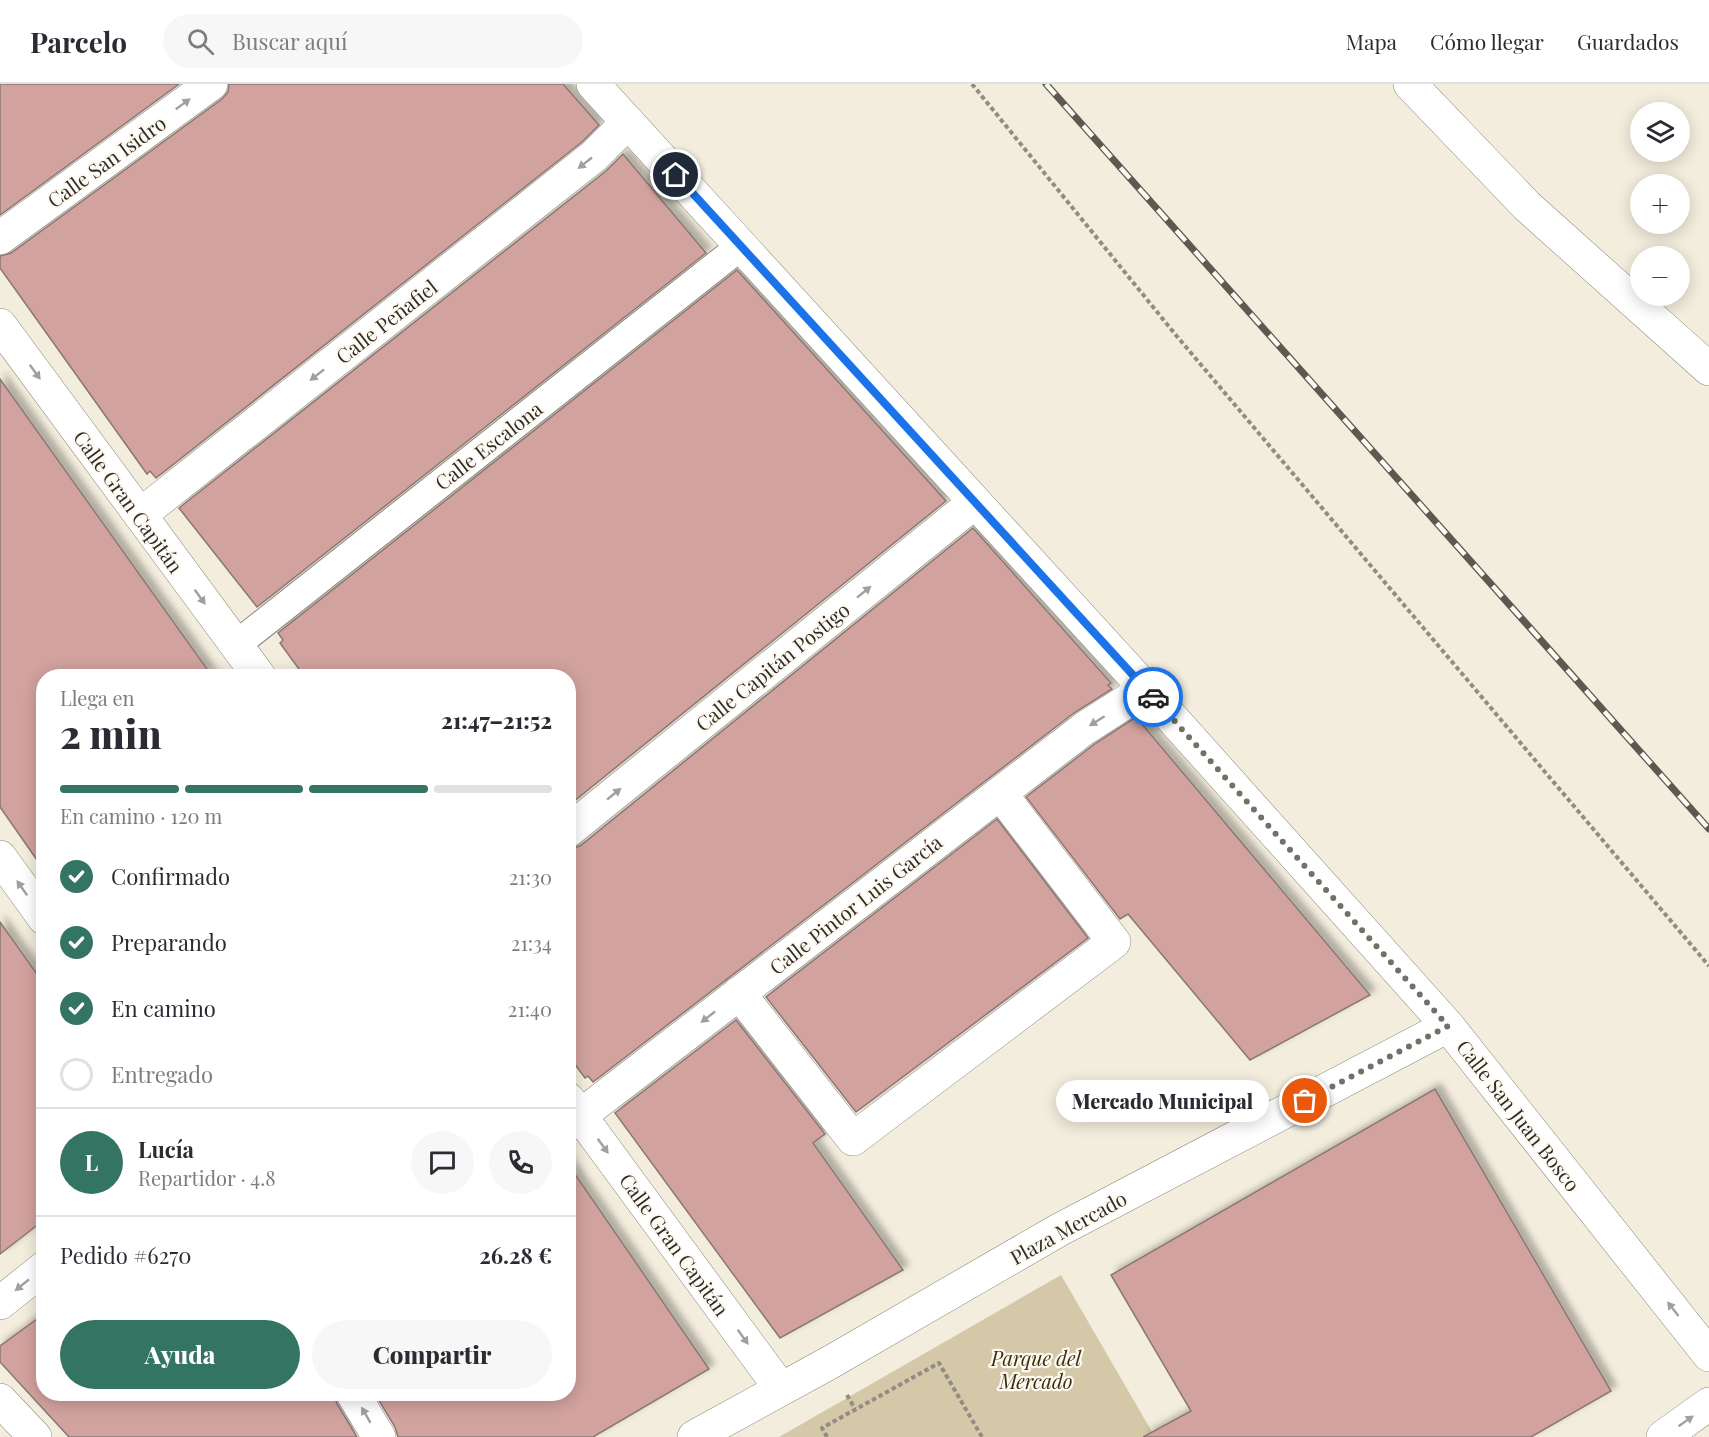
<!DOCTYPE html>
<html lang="es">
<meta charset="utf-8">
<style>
:root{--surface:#fff;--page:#f7f7f7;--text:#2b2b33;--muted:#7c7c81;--line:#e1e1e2;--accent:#347463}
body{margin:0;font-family:"Playfair Display",serif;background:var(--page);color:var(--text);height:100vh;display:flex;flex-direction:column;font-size:22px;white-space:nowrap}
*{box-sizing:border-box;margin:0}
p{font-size:20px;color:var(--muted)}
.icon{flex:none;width:33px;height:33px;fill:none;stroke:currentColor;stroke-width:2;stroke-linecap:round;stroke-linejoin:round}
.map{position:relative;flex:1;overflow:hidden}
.details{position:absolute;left:36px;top:585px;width:540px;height:732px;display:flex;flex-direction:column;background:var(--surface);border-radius:24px;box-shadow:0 3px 15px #0003}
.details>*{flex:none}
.buttons{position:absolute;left:1630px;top:18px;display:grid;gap:12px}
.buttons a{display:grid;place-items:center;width:60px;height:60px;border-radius:50%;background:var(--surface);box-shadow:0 3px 15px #0003;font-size:30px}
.pin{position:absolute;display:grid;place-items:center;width:51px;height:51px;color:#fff;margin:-26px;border:3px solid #fff;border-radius:50%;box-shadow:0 2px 6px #0007}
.courier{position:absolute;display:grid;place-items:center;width:60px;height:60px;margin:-30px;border:4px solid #1a73e8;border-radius:50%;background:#fff;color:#222;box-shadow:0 2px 8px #0007}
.bubble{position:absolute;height:42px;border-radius:21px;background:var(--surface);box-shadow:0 3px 15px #0003;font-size:20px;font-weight:800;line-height:42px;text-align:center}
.summary em{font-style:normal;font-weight:800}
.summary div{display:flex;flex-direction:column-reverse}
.summary{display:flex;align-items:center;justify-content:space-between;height:102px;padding:0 24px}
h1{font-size:39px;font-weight:800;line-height:45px}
.bar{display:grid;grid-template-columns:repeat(4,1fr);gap:9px 6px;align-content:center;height:72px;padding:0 24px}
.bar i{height:8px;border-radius:4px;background:var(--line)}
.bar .active{background:var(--accent)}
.bar p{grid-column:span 4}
.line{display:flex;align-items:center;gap:15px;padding:0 24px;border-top:2px solid var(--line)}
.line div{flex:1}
.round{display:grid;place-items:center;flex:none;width:63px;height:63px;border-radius:32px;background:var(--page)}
ol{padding:0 24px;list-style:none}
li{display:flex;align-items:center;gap:18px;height:66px}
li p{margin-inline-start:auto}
li .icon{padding:6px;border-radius:50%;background:var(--accent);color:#fff;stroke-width:4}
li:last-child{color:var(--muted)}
li i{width:33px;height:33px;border:3px solid var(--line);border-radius:50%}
.primary-button{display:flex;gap:12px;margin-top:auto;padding:12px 24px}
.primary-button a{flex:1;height:69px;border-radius:36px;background:var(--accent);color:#fff;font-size:24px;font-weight:800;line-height:69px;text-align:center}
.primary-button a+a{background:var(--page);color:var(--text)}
header{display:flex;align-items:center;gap:36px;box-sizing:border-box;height:84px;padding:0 30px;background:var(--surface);border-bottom:2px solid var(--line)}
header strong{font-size:28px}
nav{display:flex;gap:33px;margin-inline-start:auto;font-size:21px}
.search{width:420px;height:54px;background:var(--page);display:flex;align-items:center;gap:15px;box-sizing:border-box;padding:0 21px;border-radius:33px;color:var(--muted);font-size:22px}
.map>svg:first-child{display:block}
.green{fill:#d5c8a8}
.building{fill:#d1a29e;stroke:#8a7876;stroke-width:1.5;filter:url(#shadow)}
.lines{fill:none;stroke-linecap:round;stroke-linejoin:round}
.pedestrian-casing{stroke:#8e887a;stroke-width:30}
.minor-casing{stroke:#8e887a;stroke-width:34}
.path{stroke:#918d82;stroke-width:4;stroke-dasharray:4.5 3;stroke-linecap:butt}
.pedestrian{stroke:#fff;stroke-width:28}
.minor{stroke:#fff;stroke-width:33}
.rail-casing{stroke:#5d5951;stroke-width:7}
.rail{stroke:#fefaf1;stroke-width:4.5;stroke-dasharray:14;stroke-linecap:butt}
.oneway{fill:#a2a09e}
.done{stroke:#747067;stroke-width:6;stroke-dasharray:0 10.8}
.route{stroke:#1a73e8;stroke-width:8}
.labels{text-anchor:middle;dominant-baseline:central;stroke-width:4.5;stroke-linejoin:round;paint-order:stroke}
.street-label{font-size:20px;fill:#302d27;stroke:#fefaf1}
.park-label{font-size:20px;font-style:italic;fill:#3a2e0c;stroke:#fefaf1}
</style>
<header>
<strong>Parcelo</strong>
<div class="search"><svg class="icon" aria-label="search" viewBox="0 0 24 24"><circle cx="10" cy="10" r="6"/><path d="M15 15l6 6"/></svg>Buscar aquí</div>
<nav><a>Mapa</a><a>Cómo llegar</a><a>Guardados</a></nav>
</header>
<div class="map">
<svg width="1709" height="1353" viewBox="0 0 1709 1353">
<defs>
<filter id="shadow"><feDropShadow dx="5.5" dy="-5.5" stdDeviation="3" flood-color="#0004"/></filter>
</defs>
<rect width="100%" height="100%" fill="#f3eddd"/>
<path class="green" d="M1061,1191l94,162h-376z"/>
<path class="building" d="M0,0h179l-179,131z
M229,0h334l36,41 -17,17 -426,336 -6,-7 -3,3 -147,-206v-12l11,-3 211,-154 6,-7z
M623,70l83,99 -449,354 -78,-99 427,-337z
M737,186l209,231 -378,305v-130h-264l-24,-33 3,-3 -5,-7z
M0,295l212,297h-168v194l-44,-63z
M973,444l138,155 -3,2 4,4 -38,24 -481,369 -5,-6 -3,2 -17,-23v-206l12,-3z
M1136,633l234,278 -120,65 -122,-146 -8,5 -94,-122 70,-54z
M997,735l91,119 -232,174 -90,-115z
M0,838l44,62v236l-44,34z
M736,936l89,114 -12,9 90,127 -123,68 -165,-225z
M1435,1005l176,302 -80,46h-388l48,-26 -80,-136z
M568,1080l141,205 -116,68h-195l-3,-10 -20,-33h193z
M44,1230v80h290l3,10 20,33h-288l-69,-75v-16z"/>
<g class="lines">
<defs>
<path id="pedestrian" d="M236,561l505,-399"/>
<path id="minor" d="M593,0l553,605 302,337 261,329
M1410,0l117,122 182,163
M0,154l211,-154
M0,241l259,351
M140,431l454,-359 34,-34
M568,747l407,-329
M0,773l44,61
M739,909l114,146 261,-197 -114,-149
M568,1015l213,290
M568,1041l517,-397 61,-39
M0,1219l44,-35
M353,1310l26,43
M0,1316l35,37
M694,1353l135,-74 230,-133 389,-204
M1663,1353l46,-33"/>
</defs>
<use href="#pedestrian" class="pedestrian-casing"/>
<use href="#minor" class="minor-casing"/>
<path class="path" d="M972,0l203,250 534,632
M847,1311l8,14
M827,1353l-5,-9 117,-65 43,74"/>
<use href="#pedestrian" class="pedestrian"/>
<use href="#minor" class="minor"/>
<defs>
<path id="rail" d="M1046,0l663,745"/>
</defs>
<use href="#rail" class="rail-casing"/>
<use href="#rail" class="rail"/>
</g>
<defs><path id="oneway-solid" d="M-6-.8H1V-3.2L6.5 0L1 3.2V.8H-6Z" transform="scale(1.5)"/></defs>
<g class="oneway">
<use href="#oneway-solid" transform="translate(183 20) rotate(-36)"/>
<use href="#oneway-solid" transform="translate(585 79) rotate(142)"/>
<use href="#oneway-solid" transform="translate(35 288) rotate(54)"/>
<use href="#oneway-solid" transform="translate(317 291) rotate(142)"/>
<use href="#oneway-solid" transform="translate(864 508) rotate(-39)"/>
<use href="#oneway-solid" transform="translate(200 513) rotate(54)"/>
<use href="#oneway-solid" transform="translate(1097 637) rotate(148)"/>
<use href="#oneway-solid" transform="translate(614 710) rotate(-39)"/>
<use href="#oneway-solid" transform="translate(22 804) rotate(-125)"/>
<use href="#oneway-solid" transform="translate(708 933) rotate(142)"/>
<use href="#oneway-solid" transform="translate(603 1062) rotate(54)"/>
<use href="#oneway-solid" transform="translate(22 1201) rotate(141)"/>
<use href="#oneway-solid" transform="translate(1673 1225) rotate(-128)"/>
<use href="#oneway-solid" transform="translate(743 1253) rotate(54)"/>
<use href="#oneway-solid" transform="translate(366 1331) rotate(-120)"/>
<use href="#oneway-solid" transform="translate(1686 1337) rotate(-35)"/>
</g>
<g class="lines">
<path class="done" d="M1153,613l295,329 -143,75"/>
<path class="route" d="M676,91l477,522"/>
</g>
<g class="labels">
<g class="street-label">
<text transform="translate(106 77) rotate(-36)">Calle San Isidro</text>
<text transform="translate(386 237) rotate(-38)">Calle Peñafiel</text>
<text transform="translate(488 361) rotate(-38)">Calle Escalona</text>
<text transform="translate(129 417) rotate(54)">Calle Gran Capitán</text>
<text transform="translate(772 582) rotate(-39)">Calle Capitán Postigo</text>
<text transform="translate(855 820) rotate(-38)">Calle Pintor Luis García</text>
<text transform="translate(1519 1031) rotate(52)">Calle San Juan Bosco</text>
<text transform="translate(1068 1143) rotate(-29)">Plaza Mercado</text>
<text transform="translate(675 1160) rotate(54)">Calle Gran Capitán</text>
</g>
<g class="park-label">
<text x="1036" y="1273">Parque del<tspan x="1036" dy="23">Mercado</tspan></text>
</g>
</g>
</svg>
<div class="buttons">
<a><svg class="icon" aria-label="layers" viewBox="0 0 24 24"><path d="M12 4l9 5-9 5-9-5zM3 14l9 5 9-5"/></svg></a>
<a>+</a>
<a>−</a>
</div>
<div class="pin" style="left:1305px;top:1017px;background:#ea580c"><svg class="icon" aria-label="bag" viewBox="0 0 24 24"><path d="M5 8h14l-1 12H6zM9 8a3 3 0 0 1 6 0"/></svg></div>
<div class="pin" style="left:676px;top:91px;background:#1f2937"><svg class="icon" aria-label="home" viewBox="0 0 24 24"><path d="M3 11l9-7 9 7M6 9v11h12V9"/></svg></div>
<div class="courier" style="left:1153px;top:613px"><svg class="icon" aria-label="car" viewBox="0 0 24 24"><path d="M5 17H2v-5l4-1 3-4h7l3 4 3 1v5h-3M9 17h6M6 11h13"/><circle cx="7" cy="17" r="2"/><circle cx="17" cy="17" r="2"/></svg></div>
<div class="bubble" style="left:1056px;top:996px;width:213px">Mercado Municipal</div>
<section class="details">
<div class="summary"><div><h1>2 min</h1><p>Llega en</p></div><em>21:47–21:52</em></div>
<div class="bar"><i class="active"></i><i class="active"></i><i class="active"></i><i></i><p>En camino · 120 m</p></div>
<ol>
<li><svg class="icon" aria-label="check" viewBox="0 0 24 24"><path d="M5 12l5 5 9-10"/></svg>Confirmado<p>21:30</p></li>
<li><svg class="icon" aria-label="check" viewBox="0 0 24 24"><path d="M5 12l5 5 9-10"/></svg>Preparando<p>21:34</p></li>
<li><svg class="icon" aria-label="check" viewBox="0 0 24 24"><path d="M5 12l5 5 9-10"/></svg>En camino<p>21:40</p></li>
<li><i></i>Entregado</li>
</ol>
<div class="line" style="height:108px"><b class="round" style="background:var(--accent);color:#fff">L</b><div><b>Lucía</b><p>Repartidor · 4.8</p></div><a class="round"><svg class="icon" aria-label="chat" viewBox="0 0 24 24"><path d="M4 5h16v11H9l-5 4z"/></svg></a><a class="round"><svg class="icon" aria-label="phone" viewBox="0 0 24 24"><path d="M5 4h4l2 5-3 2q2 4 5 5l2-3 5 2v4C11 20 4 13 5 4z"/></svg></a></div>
<div class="line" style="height:78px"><div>Pedido #6270</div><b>26.28 €</b></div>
<div class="primary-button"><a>Ayuda</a><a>Compartir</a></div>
</section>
</div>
